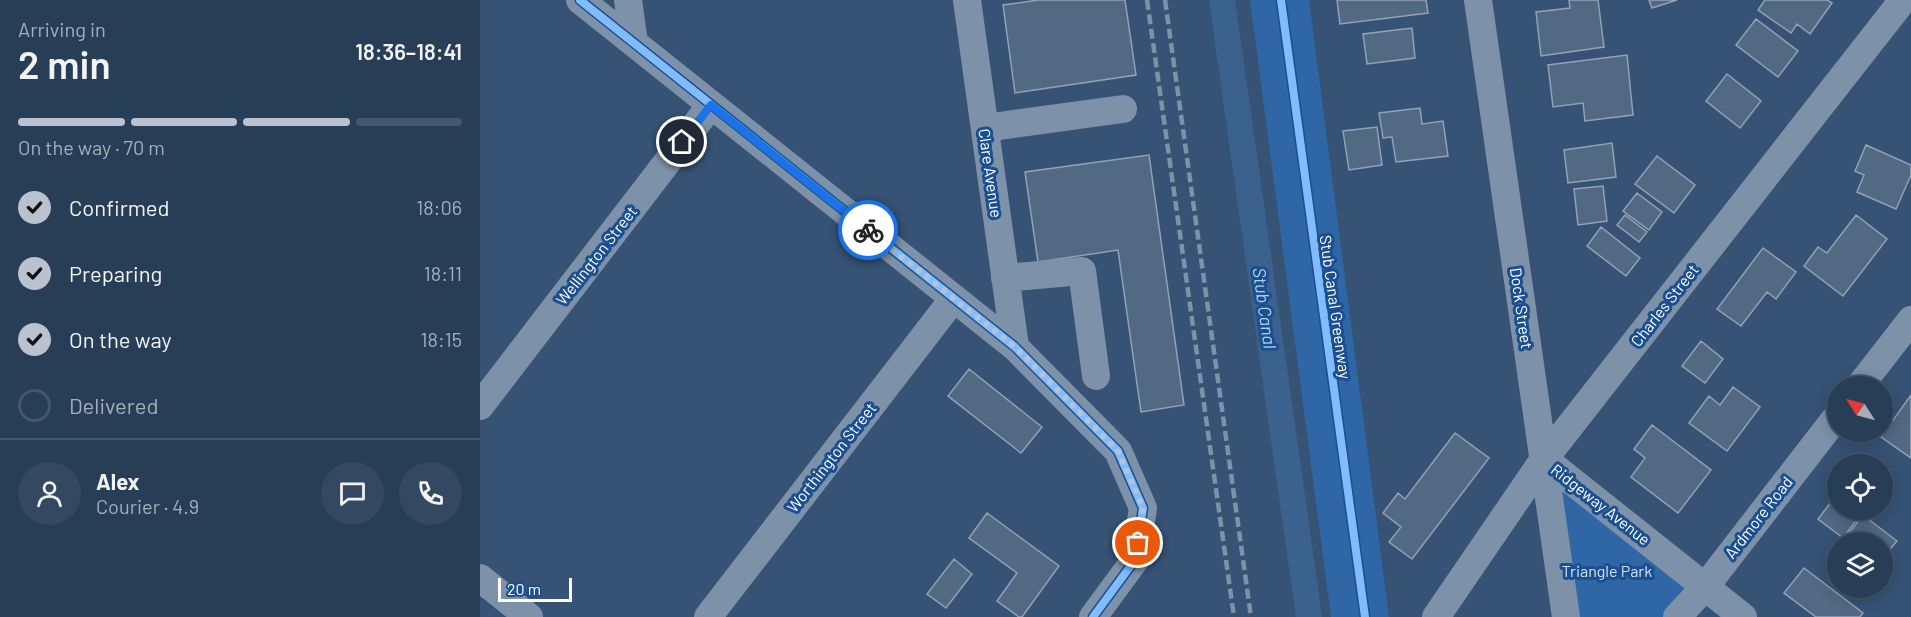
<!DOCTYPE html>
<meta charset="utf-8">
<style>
:root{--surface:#283e57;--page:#344961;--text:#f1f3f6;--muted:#a5aeba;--line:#44576d;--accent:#b9c2ce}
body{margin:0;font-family:Barlow,sans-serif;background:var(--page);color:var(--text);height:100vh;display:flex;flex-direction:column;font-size:22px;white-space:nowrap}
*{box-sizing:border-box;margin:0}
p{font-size:20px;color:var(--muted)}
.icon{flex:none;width:33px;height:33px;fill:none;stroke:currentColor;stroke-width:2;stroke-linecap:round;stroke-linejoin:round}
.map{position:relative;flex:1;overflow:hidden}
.drawer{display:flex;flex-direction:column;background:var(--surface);width:480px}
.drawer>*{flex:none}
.needle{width:39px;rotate:306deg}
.fabs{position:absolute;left:1347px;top:376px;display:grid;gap:12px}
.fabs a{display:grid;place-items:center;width:66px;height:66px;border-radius:50%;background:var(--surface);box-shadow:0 3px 15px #0003,0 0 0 2px var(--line);font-size:30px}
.scale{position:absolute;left:18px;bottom:15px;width:74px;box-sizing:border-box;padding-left:6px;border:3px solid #fff;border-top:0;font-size:16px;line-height:21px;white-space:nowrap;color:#fff;-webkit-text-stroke:4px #1b4f8f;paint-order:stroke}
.pin{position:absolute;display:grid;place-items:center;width:51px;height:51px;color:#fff;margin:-26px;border:3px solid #fff;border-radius:50%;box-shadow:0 2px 6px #0007}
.courier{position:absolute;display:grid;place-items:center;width:60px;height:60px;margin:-30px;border:4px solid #1a73e8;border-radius:50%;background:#fff;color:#222;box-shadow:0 2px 8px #0007}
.overview em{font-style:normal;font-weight:600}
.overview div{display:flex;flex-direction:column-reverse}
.overview{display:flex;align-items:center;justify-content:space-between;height:102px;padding:0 18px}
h1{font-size:39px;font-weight:600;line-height:45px}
.bar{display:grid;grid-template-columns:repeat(4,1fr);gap:9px 6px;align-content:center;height:72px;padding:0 18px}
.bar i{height:8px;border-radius:4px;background:var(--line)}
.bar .on{background:var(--accent)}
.bar p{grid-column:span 4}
.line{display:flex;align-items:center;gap:15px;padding:0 18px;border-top:2px solid var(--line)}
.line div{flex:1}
.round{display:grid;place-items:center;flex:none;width:63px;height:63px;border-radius:32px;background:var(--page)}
ol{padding:0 18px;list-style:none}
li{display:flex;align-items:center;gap:18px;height:66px}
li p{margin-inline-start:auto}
li .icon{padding:6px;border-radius:50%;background:var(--accent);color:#111;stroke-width:4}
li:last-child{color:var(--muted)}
li i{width:33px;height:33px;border:3px solid var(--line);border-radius:50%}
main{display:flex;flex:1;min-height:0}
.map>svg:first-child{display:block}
.green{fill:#2f66a5}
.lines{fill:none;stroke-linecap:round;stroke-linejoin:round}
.canal{stroke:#3b618d;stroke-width:26}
.building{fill:#526984;stroke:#92a2b6;stroke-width:1.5}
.path{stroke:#7d92a8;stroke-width:4;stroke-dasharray:3 4.5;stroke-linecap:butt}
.minor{stroke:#7d92a8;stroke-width:28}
.rail{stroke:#7e92a7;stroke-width:4.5;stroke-dasharray:10 4.5;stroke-linecap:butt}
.cycleway-casing{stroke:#1b4f8f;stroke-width:11}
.cycleway{stroke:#80bcff;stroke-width:8}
.done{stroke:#b9c2ce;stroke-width:6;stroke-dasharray:0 10.8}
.route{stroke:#1a73e8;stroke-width:8}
.labels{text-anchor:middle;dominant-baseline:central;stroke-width:6;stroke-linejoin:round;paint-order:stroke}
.street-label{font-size:16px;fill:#fff;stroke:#1b4f8f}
.park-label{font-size:16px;fill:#cfe3fa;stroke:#1b4f8f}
.water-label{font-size:18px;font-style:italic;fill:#b5d3f5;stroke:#1b4f8f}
</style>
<main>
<section class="drawer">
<div class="overview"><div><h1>2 min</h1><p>Arriving in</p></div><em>18:36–18:41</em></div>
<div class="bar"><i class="on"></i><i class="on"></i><i class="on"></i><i></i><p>On the way · 70 m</p></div>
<ol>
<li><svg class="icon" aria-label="check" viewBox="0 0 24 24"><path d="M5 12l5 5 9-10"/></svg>Confirmed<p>18:06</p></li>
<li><svg class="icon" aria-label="check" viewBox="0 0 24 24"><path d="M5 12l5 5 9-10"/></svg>Preparing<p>18:11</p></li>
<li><svg class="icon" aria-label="check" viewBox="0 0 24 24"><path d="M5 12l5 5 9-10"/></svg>On the way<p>18:15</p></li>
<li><i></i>Delivered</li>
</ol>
<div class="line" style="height:108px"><a class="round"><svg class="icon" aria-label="person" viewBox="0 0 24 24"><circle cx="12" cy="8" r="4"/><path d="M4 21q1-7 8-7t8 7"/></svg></a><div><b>Alex</b><p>Courier · 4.9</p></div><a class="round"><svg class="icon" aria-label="chat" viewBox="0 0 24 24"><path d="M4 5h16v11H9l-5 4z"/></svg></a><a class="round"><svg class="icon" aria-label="phone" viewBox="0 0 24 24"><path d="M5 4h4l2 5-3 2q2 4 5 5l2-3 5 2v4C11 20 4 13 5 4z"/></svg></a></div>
</section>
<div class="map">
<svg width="1431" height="617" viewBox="0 0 1431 617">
<rect width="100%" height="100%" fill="#365274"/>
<path class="green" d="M770,0h59l80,617h-58z
M1064,459l161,128 -28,30h-111z"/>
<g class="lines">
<path class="canal" d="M742,0l87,617"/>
</g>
<path class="building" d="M559,0h86l11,75 -121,18 -12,-88z
M857,0h89l2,13 -88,11z
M1089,0h29l6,47 -63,9 -5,-44 34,-4z
M1169,0h28l-25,8z
M1285,0h62l5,3 -22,31 -13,-10 -6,9 -33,-23z
M1276,19l42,32 -20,26 -42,-32z
M932,28l3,30 -48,6 -4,-30z
M1147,55l6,60 -48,6 -2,-18 -30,4 -5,-42z
M1247,74l34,27 -21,27 -34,-27z
M940,108l2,16 21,-3 5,35 -52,6 -4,-25 -9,1 -4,-25z
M897,127l5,38 -33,5 -6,-39z
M1132,143l4,34 -48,6 -4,-33z
M1386,145l45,20v10l-15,34 -39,-17 7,-17 -9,-4z
M669,155l35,250 -43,7 -23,-162 -80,12 -13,-90z
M1177,156l38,29 -21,28 -39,-29z
M1123,186l4,35 -29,4 -4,-36z
M1157,193l25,19 -13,18 -26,-19z
M1145,215l22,17 -8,10 -22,-17z
M1376,215l31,24 -44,57 -39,-30 14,-19 9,6z
M1121,227l39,31 -14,18 -39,-30z
M1283,248l33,24 -20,27 -9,-7 -26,34 -24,-17z
M1221,341l22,18 -18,24 -23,-17z
M489,369l73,58 -21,26 -73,-57z
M1253,387l27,20 -33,44 -38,-28 20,-27 11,9z
M1431,395v63l-30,-21z
M1172,425l59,45 -33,43 -47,-36 14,-19 -11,-9z
M975,433l34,25 -77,101 -23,-17 12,-15 -18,-14 15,-20 7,6z
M1358,493v17h26l-21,28 -25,-19z
M507,513l72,53 -37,51h-3l-22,-16 20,-28 -48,-35z
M1383,515l34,26 -15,18v-16h-20l-13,-10z
M474,559l18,15 -26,34 -19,-14z
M1324,568l59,45 -3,4h-44l-32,-24z"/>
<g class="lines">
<path class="path" d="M801,0l84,617"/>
<path class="minor" d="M100,0l435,347 103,104 25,57 -8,52 -42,57
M148,0l6,43
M487,0l48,347
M998,0l88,617
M505,128l138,-19
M525,278l77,-7 14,105
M1379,387l52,-67
M0,406l231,-301
M1064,459l199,158
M0,578l49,39
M228,617l246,-319
M956,617l108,-158 359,-459
M1197,617l28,-30 133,-172"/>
<path class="rail" d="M667,0l87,617
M685,0l86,617"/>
<defs>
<path id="cycleway" d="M100,0l435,347 103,104 25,57 -8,52 -42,57
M801,0l84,617"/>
</defs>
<use href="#cycleway" class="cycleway-casing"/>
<use href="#cycleway" class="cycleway"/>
</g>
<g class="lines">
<path class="done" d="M388,230l147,117 103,104 25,57 -5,35"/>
<path class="route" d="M202,142l29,-37 157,125"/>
</g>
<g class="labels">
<g class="street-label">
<text transform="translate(511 173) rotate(82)">Clare Avenue</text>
<text transform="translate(116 255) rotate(-52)">Wellington Street</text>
<text transform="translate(1184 305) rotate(-52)">Charles Street</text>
<text transform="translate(856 307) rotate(82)">Stub Canal Greenway</text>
<text transform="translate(1042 308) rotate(82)">Dock Street</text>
<text transform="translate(351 457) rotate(-52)">Worthington Street</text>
<text transform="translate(1121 504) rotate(38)">Ridgeway Avenue</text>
<text transform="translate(1278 517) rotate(-52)">Ardmore Road</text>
</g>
<g class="park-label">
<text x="1127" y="570">Triangle Park</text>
</g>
<g class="water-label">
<text transform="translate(785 308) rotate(82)">Stub Canal</text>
</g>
</g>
</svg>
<div class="fabs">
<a><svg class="needle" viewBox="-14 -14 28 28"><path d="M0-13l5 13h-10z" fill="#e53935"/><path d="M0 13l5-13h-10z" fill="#a5aeba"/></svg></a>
<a><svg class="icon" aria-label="locate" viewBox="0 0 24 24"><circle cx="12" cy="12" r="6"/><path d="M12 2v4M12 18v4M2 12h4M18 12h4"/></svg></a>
<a><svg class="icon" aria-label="layers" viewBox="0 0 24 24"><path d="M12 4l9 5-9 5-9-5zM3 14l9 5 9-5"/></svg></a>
</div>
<div class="scale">20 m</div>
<div class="pin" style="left:658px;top:543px;background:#ea580c"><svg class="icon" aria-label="bag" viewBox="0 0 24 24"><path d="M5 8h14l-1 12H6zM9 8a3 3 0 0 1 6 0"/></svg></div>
<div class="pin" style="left:202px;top:142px;background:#1f2937"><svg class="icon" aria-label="home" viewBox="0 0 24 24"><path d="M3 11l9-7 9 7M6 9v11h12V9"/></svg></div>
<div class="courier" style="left:388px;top:230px"><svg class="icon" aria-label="bike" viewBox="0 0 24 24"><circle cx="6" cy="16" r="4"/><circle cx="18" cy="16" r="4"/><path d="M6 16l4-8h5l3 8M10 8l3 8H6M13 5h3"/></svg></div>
</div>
</main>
